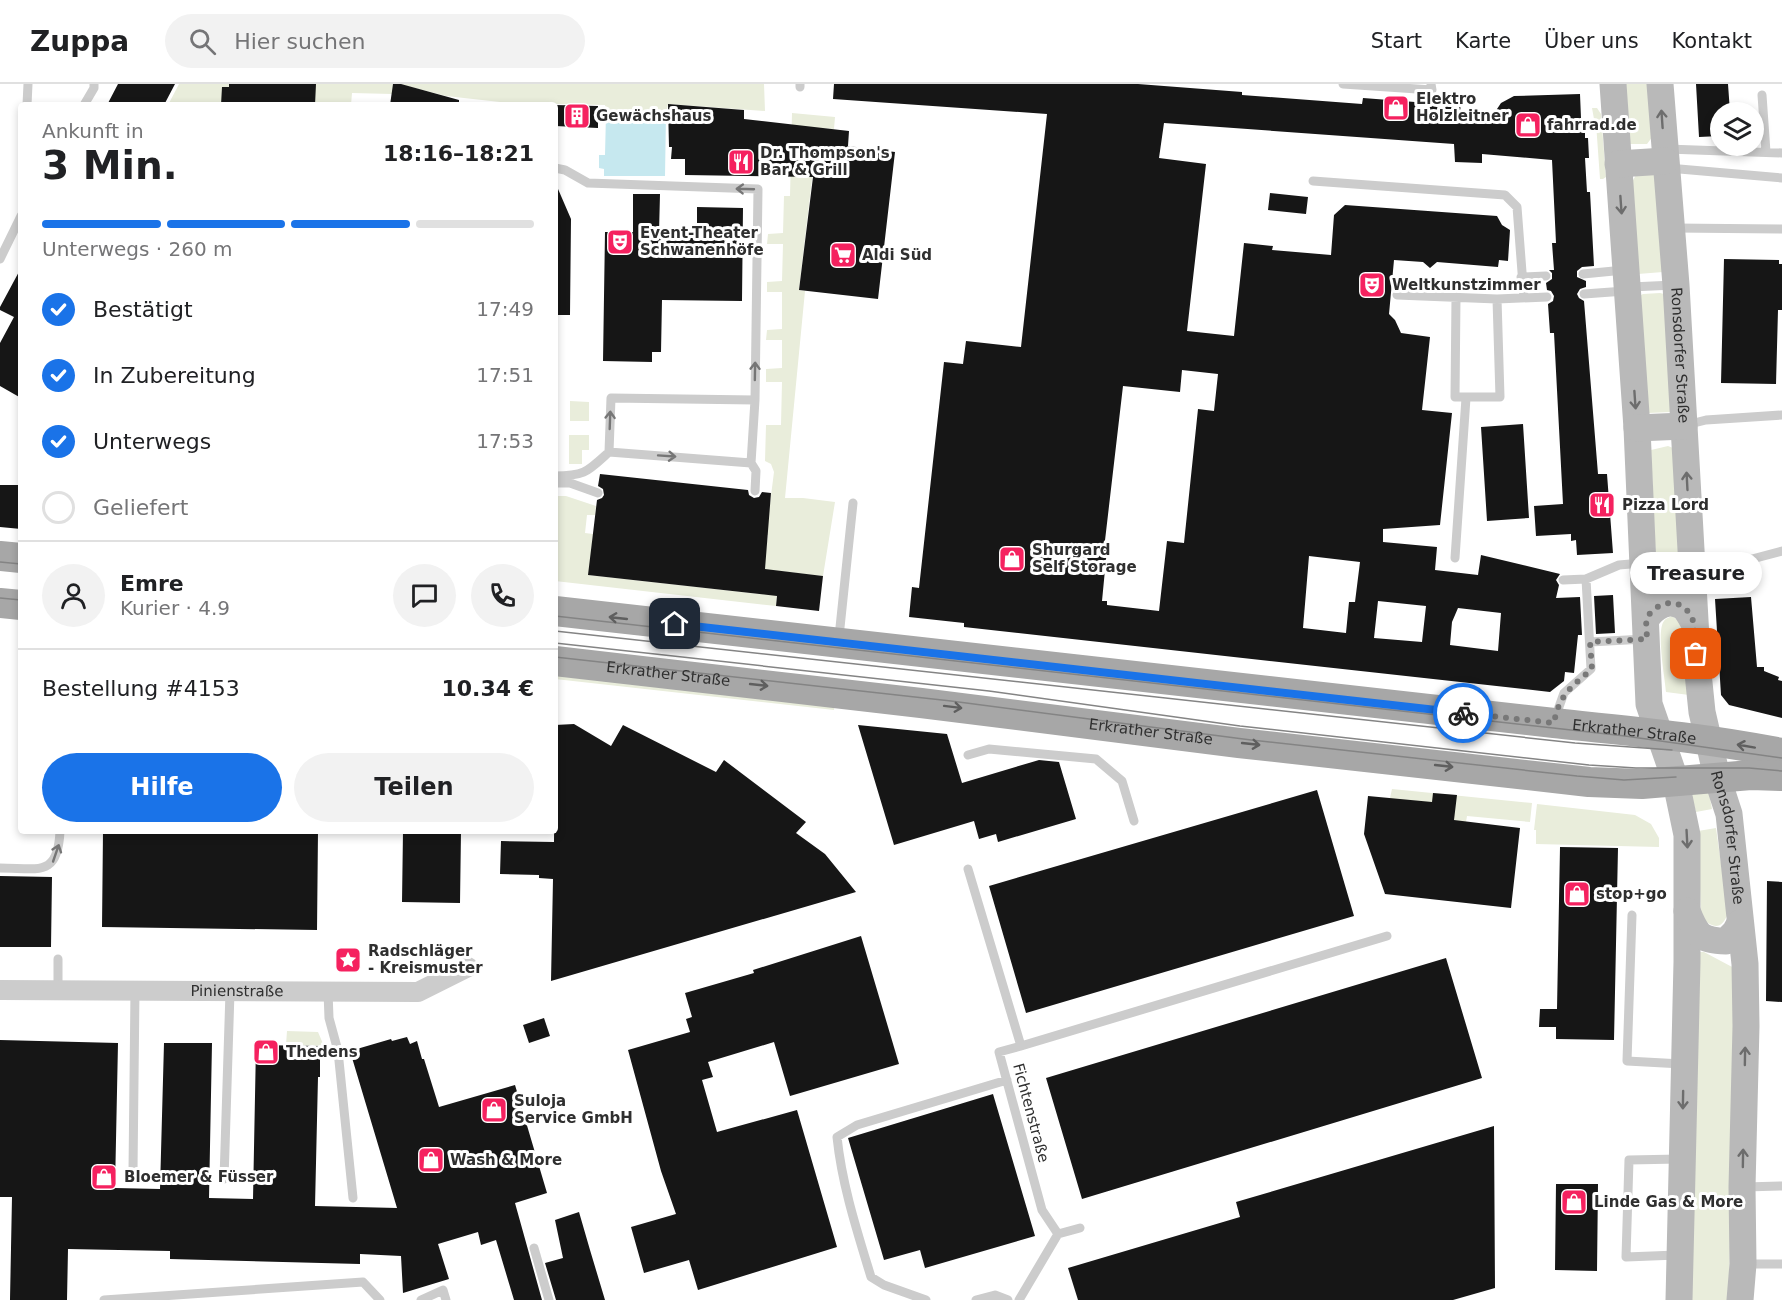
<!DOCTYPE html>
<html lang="de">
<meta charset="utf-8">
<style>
:root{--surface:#fff;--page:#f2f2f2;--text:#202124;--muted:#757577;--line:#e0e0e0;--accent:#1a73e8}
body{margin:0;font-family:"DejaVu Sans",sans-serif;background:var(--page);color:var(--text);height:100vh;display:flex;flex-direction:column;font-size:22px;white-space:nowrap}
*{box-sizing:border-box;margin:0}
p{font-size:20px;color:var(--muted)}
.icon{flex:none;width:33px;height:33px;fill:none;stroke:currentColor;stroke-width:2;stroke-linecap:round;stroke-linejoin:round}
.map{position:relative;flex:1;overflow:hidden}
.panel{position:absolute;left:18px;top:18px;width:540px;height:732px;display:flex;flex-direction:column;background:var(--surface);border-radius:6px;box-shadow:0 3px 9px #0003}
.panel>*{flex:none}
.tools{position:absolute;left:1710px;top:18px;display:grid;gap:12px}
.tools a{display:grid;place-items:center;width:54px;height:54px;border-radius:50%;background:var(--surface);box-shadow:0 3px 9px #0003;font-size:30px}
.pin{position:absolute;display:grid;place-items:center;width:51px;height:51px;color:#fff;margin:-26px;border-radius:12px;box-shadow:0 3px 9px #0006}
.courier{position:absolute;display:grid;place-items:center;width:60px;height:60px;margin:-30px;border:4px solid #1a73e8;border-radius:50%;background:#fff;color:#222;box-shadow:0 2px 8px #0007}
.bubble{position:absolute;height:42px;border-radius:21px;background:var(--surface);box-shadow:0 3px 9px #0003;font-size:20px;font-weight:600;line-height:42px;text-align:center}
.headline em{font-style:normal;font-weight:600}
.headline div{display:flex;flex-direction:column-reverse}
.headline{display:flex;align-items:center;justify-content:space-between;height:102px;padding:0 24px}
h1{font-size:39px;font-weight:600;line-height:45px}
.bar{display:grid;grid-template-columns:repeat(4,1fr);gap:9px 6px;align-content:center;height:72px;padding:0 24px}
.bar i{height:8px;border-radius:4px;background:var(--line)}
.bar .active{background:var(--accent)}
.bar p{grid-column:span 4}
.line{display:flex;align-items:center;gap:15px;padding:0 24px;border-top:2px solid var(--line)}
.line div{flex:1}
.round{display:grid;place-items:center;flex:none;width:63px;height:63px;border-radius:32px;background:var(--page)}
ol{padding:0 24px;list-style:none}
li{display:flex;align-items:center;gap:18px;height:66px}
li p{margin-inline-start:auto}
li .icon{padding:6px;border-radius:50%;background:var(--accent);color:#fff;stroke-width:4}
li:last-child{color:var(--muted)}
li i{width:33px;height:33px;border:3px solid var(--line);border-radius:50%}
.action{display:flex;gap:12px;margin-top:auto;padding:12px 24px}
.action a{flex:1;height:69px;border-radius:36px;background:var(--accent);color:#fff;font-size:24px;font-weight:600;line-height:69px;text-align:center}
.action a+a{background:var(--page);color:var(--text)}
header{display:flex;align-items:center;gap:36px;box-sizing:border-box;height:84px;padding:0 30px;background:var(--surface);border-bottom:2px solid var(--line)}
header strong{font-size:28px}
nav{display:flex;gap:33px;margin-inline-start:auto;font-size:21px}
.search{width:420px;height:54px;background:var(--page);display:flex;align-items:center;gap:15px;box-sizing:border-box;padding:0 21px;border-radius:33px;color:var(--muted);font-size:22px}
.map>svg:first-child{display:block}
.green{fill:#e9eddb}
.water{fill:#c6e8ef}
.building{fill:#161616;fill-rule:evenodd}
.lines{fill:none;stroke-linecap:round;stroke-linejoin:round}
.service{stroke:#ccc;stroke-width:9}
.minor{stroke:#ccc;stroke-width:20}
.secondary{stroke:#b9b9b9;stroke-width:27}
.primary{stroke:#a7a7a7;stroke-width:30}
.tram{stroke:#848484;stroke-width:1.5}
.oneway{stroke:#6d6d6d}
.oneway2{stroke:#767676}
.oneway3{stroke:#5f5f5f}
.done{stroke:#787878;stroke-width:6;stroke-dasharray:0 10.8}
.route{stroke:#1a73e8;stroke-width:8}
.labels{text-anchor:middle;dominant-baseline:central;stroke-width:6;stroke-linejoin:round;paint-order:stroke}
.poi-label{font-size:15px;font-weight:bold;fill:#2f2f2f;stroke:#fff;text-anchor:start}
.street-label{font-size:15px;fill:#2f2f2f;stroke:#fff}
</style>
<header>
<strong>Zuppa</strong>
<div class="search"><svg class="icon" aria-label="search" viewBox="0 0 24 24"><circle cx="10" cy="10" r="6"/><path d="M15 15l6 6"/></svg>Hier suchen</div>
<nav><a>Start</a><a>Karte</a><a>Über uns</a><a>Kontakt</a></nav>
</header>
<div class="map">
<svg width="1782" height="1216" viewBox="0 0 1782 1216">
<rect width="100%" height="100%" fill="#fff"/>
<path class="green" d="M179,0h214l-1,10 -40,-1 -1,12h-183z
M399,0h365l1,27 -97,-7 -2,10h-60l-1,-9 -96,-2 -63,-7z
M1626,0h24l3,52 -6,8h-17z
M1592,24h5l4,6 5,63 -3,2h-3l-4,-56 -2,-4z
M792,29l43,4 -1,12 -16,-1 -19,162 6,1 -20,207h18l32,4 -12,74 -44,-5 -3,35 -221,-25v-85h11l30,10 -1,9h-8l-2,18 8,1 -4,41 171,19 8,-59h-2l8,-63 -3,-8 -6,-3 1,-36h15l1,-43h-16v-13l16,-1v-28h-16l1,-10 15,-1v-37h-15v-10l15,-1 1,-37h-16l1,-10 15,-1 1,-37h6z
M1636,91h20l7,97 -25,2 -6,-92z
M1660,209l4,1 7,118 -23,1 -9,-117 4,-2z
M570,317l19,1v19h-19z
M569,351h20v15h-7v14h-13z
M1668,362l5,2 8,132 -5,9 -16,1 -3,-2 -6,-138z
M1672,532l10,8 7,71 -23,-3c-1,-14 -10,-61 -2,-71 2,-3 4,-3 8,-5z
M555,587l280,32 -1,7 -279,-31z
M1392,705l140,14 -2,19 -63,-6 -1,6 -50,-6 -26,-18z
M1693,708l16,1 3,16 -16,3 -4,-15z
M1537,720l98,11 16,9 8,14v9l-123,-3v-14h-2z
M1716,744l12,85c-6,18 -16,15 -27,4l-3,-86z
M1700,868h4l30,16 -5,332h-38z
M287,947l31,1 6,14 -38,-1z"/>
<path class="water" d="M606,30h60l-1,62h-61v-7l-5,-1v-13h6z"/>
<path class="building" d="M118,0h57l-11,21h-57z
M229,0h87l-1,21h-94l1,-18h7z
M393,0h8l58,16v5h-69z
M834,0h304l104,8v3l120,9 1,-6 78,6v-1l19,-2 1,18 30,-1 10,-15 13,-7 66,-2 1,24h4v20h3l1,20h-4l2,34h3l4,74 -12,1 -5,4v6l9,4v6l-6,2 -3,5 2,4 5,3 14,173h9l6,79 -36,2 -1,-15 -5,1v-7l-35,2 -2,-30 29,-2 -9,-171h-4l-2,-29 5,-3 1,-5 -3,-5 -4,-1 -1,-7 6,-4v-6l-3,-3h5l-2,-27h4l-4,-83 -70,-6v9l-27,-1 -1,-18 -290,-21 -5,35 47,6 -19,167 47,5 10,-93 29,3 -1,4 59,5 3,-40 11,-10 152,11 5,9 8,5 -2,31 -9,-1 -1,7 -61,-5 -7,6 -7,-6 -29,-2 -5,54 6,6 6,13 29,4 -8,73 30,3 -12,112 -57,4v13l54,5 -2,23 43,5 3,-20 79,19 -4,6 3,5 -3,13 24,-1 2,38h-4l-4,38 -9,-1 -1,9 -14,11 -586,-65v-4l-55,-6 3,-30 7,1 25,-226 19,2 3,-23 55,6 26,-233 -214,-15zM1182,286l36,4 -4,37 -16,-2 -14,134 -17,-2 -8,70 -52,-6v-4h-5l5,-52h-3l19,-163 57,6zM1309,472l51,6 -5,40h-6l-3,31 -43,-5zM1378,517l48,5 -4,36 -48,-4zM1458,524l43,5 -3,38 -48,-6 2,-23z
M1696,0h32l2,28h-10v24l-21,1z
M668,20l76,6v9l105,12 -1,15 47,6 -17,147 -79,-9 14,-113 -128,-2v-16h-14l1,-12h-3z
M555,21l43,1v22l-43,-2z
M555,98l16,37 -1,96h-15z
M1270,109l38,4 -2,17 -38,-4z
M633,110h27l-1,39h38v-26l46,1 -1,93 -80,-1 -1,52h-9v10l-49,-1 2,-129h28z
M1724,175l55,1v4h3v46h-4l-2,74 -55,-1z
M21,184v130l-21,-12v-43l14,-26 -14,-7v-3z
M1523,340l6,94 -42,3 -6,-94z
M600,390l148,16 1,5 5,3 5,-1 3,-5 9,1 -6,76 58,7 -4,35 -43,-5 1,-10 -189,-21 9,-75 5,-2 2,-3 -1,-6 -5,-3z
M0,401h21v44l-21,-2z
M1613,511l2,38 -19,1 -2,-38z
M1751,513l6,70h7v4l15,6 -1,3 4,1v37l-53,-13 -8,-10 -6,-96z
M574,640l37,22 12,-21 93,47 8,-12 82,62 -10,11 29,21 31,38 -305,89 2,-102 -14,-1v-3l-39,-1 1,-33 53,1 1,-117z
M858,641l89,9 15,49 77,-23 20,2 17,57 -78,23 -2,-8 -17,5 -5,-18 -80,24z
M1317,706l37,126 -328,97 -37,-127z
M1433,709l24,2 -3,25 66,8 -9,80 -126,-14 -21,-60 4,-38 64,6z
M103,747h215l-1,99 -215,-3z
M403,747h58l-1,72 -58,-1z
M1560,763l58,1 -4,192 -58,-1v-12h-17l1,-18h17z
M0,792l52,1 -1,70h-51z
M1767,797l15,1v120l-16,-1z
M861,852l38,128 -109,32 -16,-54 -66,20 5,15 -11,3 15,52 80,-22 40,137 -139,43 -9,-30 -45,13 -13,-46 45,-13 -15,-43 -33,-121 62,-18 -4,-13 6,-2 -7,-24 69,-20 -1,-3z
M1446,874l36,120 -400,121 -36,-121z
M544,934l6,18 -21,7 -6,-18z
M407,953l3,7 7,-3 5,18h2l15,48 76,-22 32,108 -32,10 27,97h-28l-18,-60 -15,5 -3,-13 -40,12 11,35 -46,14 -2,-37 -41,-2v10l-190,-5v-8l-102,-2 -1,51h-57l2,-103h-12v-157l118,3 -3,145 45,1 4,-146h48l-3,155 44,1 3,-154 64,1v31h-2l-3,129 82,2 -47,-157 41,-12 1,2z
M993,1010l42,142 -110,32 -5,-18 -36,10 -36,-122z
M1494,1042l1,162 -42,12h-375l-10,-32 172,-51 -4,-15z
M1556,1100h42l-1,87 -42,-1z
M579,1128l11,38 15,50h-49l-11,-37 18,-5 -8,-38z"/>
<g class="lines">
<path class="service" d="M1343,0l89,6 -1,-6
M800,3v-3
M1762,11l4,57
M27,21l1,-21
M84,21l10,-17v-4
M1667,65l115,4
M555,84l10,2 23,13 170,6 -3,211 -144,-2 -2,54c-22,20 -24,24 -54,24
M1668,84l114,10
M1313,97l192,14 12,12 7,91
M1674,144l108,1
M0,175l21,-43
M1583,190l41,-4
M1521,193l25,-1
M1631,203l43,-2
M1584,210l41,-3
M1397,211l100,4 50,-2
M1456,213l-1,100h45l-3,-98
M1686,341l20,-5 76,-5
M609,368l142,11 4,-63
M751,379l5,8 -1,20
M555,399h15l28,10
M1455,474l11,-160
M1693,479l21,-1 23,1 45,-12
M1563,496l23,-1 33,-14 23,-2
M839,553l14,-134
M1590,558l55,-3
M1555,634l9,-25 27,-24 -5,-90
M968,671l21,-6 107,10 26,22 12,40
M0,784c38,0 58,10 60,-37
M968,785l53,177 -22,6 43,158 16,24 -39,66
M1632,831l-5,146 55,3
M58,907v-32
M328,908l1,26 9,33 15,147
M1021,962l366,-110
M133,1087l2,-181
M224,1095l6,-187
M1745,1103l37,-1
M1058,1150l22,-6
M534,1164l15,52
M1677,1171l-51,2 3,-97 50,-1
M1745,1180h37
M104,1216l259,-18 17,18
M421,1216l22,-10 3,10
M926,1216l-42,-15 -13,-8c-14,-46 -29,-92 -34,-140l20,-12 150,-45
M976,1216l19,-5 13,5"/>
<path class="minor" id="s1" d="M0,906l418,2 50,-25"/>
<g class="secondary">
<path d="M1613,0l24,344 12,276 27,78 11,53v127l-8,338"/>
<path id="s2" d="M1660,0l16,201 22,388 4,39 15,65 12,37 16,150 1,62 -4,161 1,77 -3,36"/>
<path d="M1618,80l47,-3"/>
<path d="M1637,344l47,-2"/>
<path d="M1646,535c8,-12 23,-22 37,-12 5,4 8,11 11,16"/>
<path d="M1687,827c9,23 13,30 39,30l9,-9 5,-9"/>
</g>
<g class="primary">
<path d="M0,472l21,2"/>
<path d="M0,519l21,2"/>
<path id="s3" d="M555,527l999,112c76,8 153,15 228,30"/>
<path id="s4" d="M555,577l366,42 318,40 350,39 53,2 109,-9 31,1"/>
</g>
<path class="tram" d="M0,478l21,2
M0,514l21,2
M555,532l1070,120 157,22
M555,547l1020,112 97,7
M555,559l434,48 251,35 349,39 47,3h113l33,3
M555,573l396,44 300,39 326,36 47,4 52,-3"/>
</g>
<defs><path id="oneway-shaft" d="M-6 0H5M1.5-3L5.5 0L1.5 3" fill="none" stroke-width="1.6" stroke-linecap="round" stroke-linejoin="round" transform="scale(1.5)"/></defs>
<g class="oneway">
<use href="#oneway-shaft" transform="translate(1662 35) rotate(-94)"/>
<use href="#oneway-shaft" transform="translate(1621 121) rotate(86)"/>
<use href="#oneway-shaft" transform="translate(1635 316) rotate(86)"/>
<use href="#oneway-shaft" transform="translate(1687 397) rotate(-93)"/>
<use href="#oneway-shaft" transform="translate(1687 755) rotate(87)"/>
<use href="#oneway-shaft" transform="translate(1745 972) rotate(-89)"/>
<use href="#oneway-shaft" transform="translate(1683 1016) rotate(91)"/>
<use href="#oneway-shaft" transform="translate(1743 1074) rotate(-89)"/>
</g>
<g class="oneway2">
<use href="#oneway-shaft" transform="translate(745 105) rotate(-178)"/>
<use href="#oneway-shaft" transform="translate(755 287) rotate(-89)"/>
<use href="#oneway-shaft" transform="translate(610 336) rotate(-88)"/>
<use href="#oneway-shaft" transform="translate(667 372) rotate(4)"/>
<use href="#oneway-shaft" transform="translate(56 769) rotate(-71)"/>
</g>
<g class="oneway3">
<use href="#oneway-shaft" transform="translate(618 534) rotate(-174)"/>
<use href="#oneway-shaft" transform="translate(759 601) rotate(6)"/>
<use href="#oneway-shaft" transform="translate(953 623) rotate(7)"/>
<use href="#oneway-shaft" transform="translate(1251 660) rotate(6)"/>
<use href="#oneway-shaft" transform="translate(1746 662) rotate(-170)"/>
<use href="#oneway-shaft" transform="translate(1444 682) rotate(6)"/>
</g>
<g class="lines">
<path class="done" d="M1463,629l91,10c5,-28 17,-36 38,-54l-2,-27 57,-3 -1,-20c13,-22 41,-22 48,5 2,9 1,20 2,30"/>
<path class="route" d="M675,540l788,89"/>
</g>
<defs>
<symbol id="shop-square" viewBox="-11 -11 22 22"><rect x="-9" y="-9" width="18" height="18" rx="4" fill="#f5215f" stroke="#fff"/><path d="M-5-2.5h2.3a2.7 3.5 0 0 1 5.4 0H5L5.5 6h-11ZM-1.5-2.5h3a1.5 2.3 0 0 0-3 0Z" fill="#fff"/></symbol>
<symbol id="building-square" viewBox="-11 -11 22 22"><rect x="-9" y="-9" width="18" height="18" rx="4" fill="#f5215f" stroke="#fff"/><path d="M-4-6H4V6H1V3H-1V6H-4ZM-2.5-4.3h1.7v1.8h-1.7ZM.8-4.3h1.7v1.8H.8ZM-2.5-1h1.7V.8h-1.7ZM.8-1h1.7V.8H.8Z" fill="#fff"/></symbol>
<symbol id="restaurant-square" viewBox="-11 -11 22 22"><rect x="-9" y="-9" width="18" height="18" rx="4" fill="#f5215f" stroke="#fff"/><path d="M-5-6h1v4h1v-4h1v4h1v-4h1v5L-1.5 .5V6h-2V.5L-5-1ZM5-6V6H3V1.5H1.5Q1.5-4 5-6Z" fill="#fff"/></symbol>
<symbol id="theatre-square" viewBox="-11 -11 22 22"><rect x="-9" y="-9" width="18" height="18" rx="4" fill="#f5215f" stroke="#fff"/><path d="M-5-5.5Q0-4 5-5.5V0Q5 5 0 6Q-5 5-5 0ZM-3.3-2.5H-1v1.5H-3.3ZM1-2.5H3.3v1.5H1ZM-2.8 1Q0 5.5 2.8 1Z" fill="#fff"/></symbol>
<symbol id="supermarket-square" viewBox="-11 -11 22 22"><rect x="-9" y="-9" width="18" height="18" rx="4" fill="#f5215f" stroke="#fff"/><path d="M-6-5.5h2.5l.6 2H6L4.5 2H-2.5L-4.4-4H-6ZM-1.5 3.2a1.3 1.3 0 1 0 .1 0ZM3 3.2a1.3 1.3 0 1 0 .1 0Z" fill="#fff"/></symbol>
<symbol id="sight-square" viewBox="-11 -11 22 22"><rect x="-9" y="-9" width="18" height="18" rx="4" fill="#f5215f" stroke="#fff"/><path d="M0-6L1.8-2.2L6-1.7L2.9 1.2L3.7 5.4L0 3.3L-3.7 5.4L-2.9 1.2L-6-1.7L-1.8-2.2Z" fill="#fff"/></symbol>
</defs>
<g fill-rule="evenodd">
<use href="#shop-square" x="1381" y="9" width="30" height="30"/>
<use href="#building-square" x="562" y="17" width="30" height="30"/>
<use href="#shop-square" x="1513" y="26" width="30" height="30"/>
<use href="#restaurant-square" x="726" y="63" width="30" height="30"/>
<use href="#theatre-square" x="605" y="143" width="30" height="30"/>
<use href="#supermarket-square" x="828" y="156" width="30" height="30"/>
<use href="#theatre-square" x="1357" y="186" width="30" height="30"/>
<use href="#restaurant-square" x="1587" y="406" width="30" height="30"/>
<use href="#shop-square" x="997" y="460" width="30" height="30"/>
<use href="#shop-square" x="1562" y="795" width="30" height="30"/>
<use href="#sight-square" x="333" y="861" width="30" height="30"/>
<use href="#shop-square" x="251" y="953" width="30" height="30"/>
<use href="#shop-square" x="479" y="1011" width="30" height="30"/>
<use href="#shop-square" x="416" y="1061" width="30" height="30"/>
<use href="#shop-square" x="89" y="1078" width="30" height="30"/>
<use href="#shop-square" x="1559" y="1103" width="30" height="30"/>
</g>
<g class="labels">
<g class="poi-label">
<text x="1416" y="15">Elektro<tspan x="1416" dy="17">Holzleitner</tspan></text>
<text x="596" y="32">Gewächshaus</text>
<text x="1547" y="41">fahrrad.de</text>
<text x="760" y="69">Dr. Thompson's<tspan x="760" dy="17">Bar &amp; Grill</tspan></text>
<text x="640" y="149">Event-Theater<tspan x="640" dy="17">Schwanenhöfe</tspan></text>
<text x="862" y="171">Aldi Süd</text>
<text x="1392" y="201">Weltkunstzimmer</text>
<text x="1622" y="421">Pizza Lord</text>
<text x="1032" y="466">Shurgard<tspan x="1032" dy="17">Self Storage</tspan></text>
<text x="1596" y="810">stop+go</text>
<text x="368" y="867">Radschläger<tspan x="368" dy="17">- Kreismuster</tspan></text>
<text x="286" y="968">Thedens</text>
<text x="514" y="1017">Suloja<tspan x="514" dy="17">Service GmbH</tspan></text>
<text x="450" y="1076">Wash &amp; More</text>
<text x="124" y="1093">Bloemer &amp; Füsser</text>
<text x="1594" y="1118">Linde Gas &amp; More</text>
</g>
<g class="street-label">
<text stroke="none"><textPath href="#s2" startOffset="272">Ronsdorfer Straße</textPath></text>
<text stroke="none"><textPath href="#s4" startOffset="114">Erkrather Straße</textPath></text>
<text stroke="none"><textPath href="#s4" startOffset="600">Erkrather Straße</textPath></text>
<text stroke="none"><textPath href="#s3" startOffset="1086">Erkrather Straße</textPath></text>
<text stroke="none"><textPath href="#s2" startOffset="758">Ronsdorfer Straße</textPath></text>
<text stroke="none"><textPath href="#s1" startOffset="237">Pinienstraße</textPath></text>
<text transform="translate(1031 1029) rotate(75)">Fichtenstraße</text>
</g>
</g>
</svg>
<div class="tools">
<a><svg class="icon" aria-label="layers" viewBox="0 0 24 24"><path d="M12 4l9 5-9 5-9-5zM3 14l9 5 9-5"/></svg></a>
</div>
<div class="pin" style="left:1696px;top:570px;background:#ea580c"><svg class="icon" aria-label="bag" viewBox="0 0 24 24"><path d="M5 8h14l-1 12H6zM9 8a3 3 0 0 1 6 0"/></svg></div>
<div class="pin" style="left:675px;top:540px;background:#1f2937"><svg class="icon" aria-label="home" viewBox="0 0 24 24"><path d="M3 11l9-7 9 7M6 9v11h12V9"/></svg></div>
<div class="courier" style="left:1463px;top:629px"><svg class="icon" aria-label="bike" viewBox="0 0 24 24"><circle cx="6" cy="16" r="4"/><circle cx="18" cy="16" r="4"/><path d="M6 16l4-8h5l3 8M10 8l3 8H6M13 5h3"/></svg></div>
<div class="bubble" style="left:1630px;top:468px;width:132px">Treasure</div>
<section class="panel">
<div class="headline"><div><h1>3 Min.</h1><p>Ankunft in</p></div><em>18:16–18:21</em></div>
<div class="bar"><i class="active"></i><i class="active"></i><i class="active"></i><i></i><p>Unterwegs · 260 m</p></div>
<ol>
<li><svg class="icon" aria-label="check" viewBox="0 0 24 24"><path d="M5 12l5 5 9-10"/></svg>Bestätigt<p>17:49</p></li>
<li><svg class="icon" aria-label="check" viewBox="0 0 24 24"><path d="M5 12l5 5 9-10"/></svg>In Zubereitung<p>17:51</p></li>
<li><svg class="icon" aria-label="check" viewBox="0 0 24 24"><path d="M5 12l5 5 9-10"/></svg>Unterwegs<p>17:53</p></li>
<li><i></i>Geliefert</li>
</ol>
<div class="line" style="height:108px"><a class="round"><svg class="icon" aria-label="person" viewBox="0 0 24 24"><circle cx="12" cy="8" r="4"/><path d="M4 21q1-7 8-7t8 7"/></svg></a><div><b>Emre</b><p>Kurier · 4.9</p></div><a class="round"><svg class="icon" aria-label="chat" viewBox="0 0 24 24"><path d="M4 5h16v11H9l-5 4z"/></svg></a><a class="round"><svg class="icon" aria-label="phone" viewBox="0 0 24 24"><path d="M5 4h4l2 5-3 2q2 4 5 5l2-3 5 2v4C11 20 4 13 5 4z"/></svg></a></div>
<div class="line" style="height:78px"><div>Bestellung #4153</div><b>10.34 €</b></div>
<div class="action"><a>Hilfe</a><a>Teilen</a></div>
</section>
</div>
